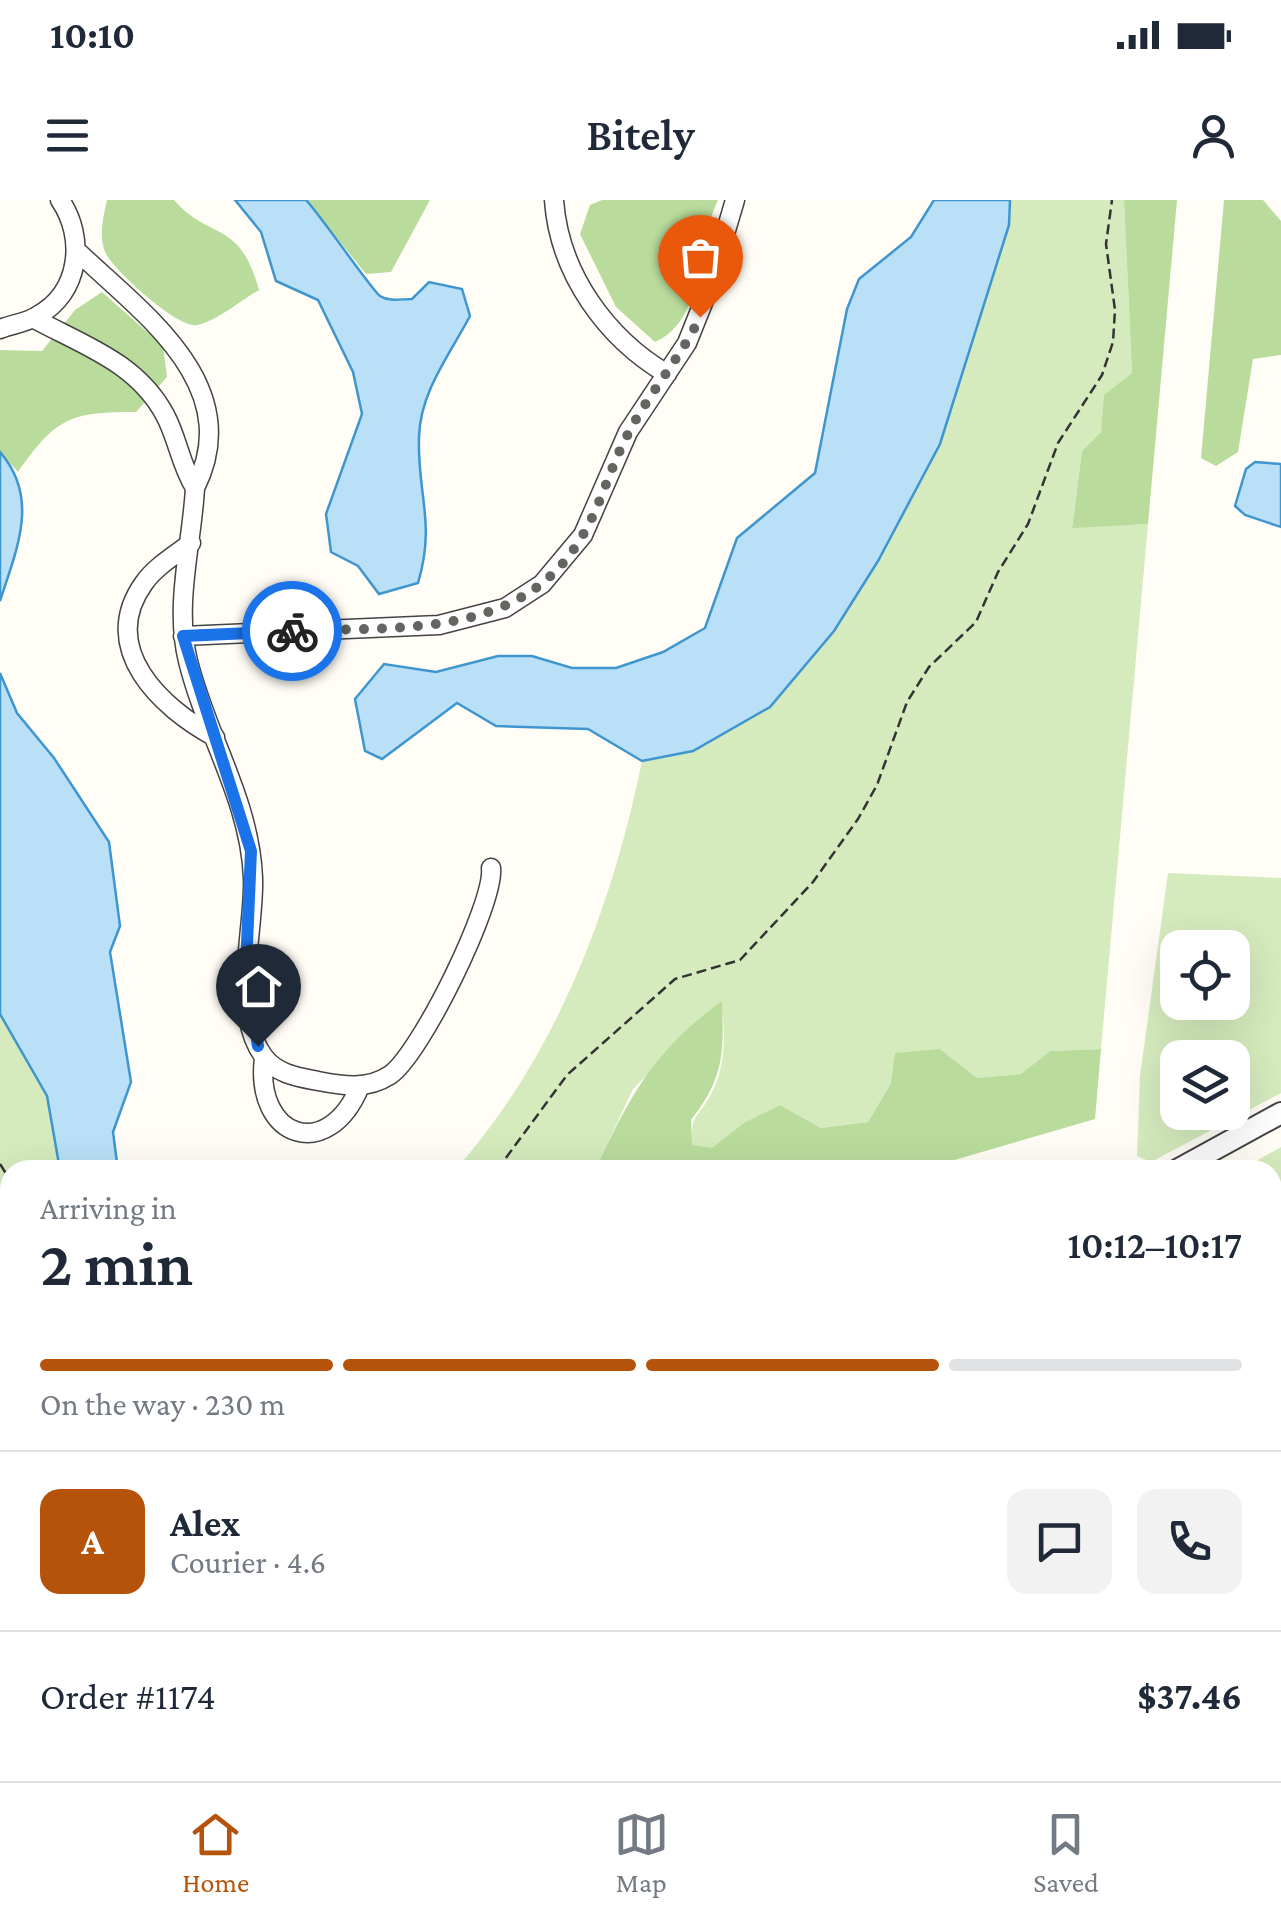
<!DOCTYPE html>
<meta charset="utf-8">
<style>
:root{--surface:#fff;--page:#f2f2f3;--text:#1f2937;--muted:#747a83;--line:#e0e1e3;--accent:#b45309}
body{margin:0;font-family:"Crimson Pro",serif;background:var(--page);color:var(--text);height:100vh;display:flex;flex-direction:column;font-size:38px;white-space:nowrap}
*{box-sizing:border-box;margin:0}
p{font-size:32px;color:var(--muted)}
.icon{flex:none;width:55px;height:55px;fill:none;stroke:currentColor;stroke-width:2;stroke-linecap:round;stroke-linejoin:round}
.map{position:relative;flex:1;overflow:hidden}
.side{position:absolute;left:0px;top:960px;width:1282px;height:622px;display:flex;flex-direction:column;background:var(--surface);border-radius:30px 30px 0 0;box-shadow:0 10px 40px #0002}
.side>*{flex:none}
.buttons{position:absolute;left:1160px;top:730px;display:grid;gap:20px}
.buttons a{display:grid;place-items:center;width:90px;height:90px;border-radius:20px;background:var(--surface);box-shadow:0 10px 40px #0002;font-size:50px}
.pin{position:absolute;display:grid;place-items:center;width:85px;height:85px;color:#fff;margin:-102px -42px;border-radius:50% 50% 50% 0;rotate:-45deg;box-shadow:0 0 10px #0007}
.pin .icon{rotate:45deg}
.courier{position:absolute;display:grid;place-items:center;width:100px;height:100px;margin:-50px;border:8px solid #1a73e8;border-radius:50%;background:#fff;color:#222;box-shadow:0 2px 12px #0007}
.head em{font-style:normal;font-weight:600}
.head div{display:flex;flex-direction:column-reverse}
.head{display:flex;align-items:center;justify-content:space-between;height:170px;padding:0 40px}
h1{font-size:65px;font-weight:600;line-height:75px}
.bar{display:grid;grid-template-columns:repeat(4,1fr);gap:15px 10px;align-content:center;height:120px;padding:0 40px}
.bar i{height:12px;border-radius:8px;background:var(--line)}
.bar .current{background:var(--accent)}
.bar p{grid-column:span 4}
.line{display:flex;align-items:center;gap:25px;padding:0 40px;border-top:2px solid var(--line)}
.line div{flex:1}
.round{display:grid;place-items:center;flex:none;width:105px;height:105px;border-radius:20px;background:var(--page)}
.status{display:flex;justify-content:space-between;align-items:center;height:70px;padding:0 50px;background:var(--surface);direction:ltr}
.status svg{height:28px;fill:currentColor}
header{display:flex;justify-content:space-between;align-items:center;height:130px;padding:0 40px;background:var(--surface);font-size:45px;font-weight:600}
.tabs{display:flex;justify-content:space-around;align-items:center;height:140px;border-top:2px solid var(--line);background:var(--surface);font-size:28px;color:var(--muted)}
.tabs a{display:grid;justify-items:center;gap:5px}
.tabs .current{color:var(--accent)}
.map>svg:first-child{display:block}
.green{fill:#d5ebbd;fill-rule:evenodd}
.forest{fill:#b9dc9c}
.water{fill:#b9e0f7;stroke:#3f96cf;stroke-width:2.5}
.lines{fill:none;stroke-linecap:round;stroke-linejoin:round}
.minor-casing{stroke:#444;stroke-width:21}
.tertiary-casing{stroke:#444;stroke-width:24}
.path{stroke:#333;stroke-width:2.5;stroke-dasharray:10 5;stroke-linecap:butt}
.minor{stroke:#fff;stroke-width:18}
.tertiary{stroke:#fff;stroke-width:20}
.done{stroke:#646461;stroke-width:10;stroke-dasharray:0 18}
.route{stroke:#1a73e8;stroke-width:12}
</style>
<div class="status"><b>10:10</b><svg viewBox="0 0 49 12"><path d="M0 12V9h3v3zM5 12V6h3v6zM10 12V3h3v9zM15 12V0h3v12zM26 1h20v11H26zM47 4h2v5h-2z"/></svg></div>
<header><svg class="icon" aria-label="menu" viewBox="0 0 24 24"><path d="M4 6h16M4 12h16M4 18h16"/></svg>Bitely<svg class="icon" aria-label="person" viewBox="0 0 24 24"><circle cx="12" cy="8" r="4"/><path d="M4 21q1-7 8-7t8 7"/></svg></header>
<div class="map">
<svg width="1281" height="1581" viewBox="0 0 1281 1581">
<rect width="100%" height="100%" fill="#fffdf5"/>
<path class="green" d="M1010,0h114l8,173 -27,22 -4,37 -19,19 -10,76 76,-3 -47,525 -51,2 -29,23 -44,4 -37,-29 -49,34 -23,39 -47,6 -41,-23 -35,17 -33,27 -21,-4c0,-31 6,-26 19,-49 16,-28 16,-64 11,-94l-88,87 -38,81h-140c101,-113 157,-262 187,-409l51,-10 77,-44 64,-76 44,-70 62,-117 69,-219z
M1168,673l113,5v215l-130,69 -14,-6 3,-80zM1178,748h54v54h-54zM1178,858h54v54h-54z
M0,814l47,82 13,74h-50v267l-10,3z
M1281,947v107h-8l-1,-84h-32z
M1273,1079l8,14v488h-210v-9h201z
M23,1573v-1l169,1 -11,8h-160z"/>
<path class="forest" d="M107,0h67c37,42 65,18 85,90 -18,10 -42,31 -62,35 -19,4 -82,-54 -91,-71 -8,-17 -3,-36 1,-54z
M306,0h124l-39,72 -25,2z
M602,0h116c-23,46 -12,119 -63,142l-39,-35 -36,-73 10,-29z
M1124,0h53l-29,324 -76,4 10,-77 19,-19 3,-37 28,-22z
M1224,0h39l18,21v134l-28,4 -15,93 -22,14 -15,-8z
M102,92l61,54 4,31 -31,35c-67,0 -80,6 -118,60l-18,-20v-102l42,1 33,-41z
M722,801c2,52 2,77 -31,119l1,25 20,3 33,-26 35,-17 41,23 47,-6 23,-39 4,-30 45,-4 37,29 44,-4 29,-23 51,-2 -6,70 -175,51h-325c35,-74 58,-119 127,-169z"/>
<path class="water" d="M235,0h71c15,16 68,93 74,96 9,6 21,3 32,3l17,-17 33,7 8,27c-20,38 -50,76 -51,121 -2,57 17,86 -1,146l-39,11 -21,-28 -27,-14 -5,-38 36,-100 -9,-42 -35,-72 -42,-19 -15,-49z
M934,0h76l-1,25 -69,219 -62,117 -44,70 -64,76 -77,44 -51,10 -54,-32 -92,-3 -39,-23 -75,56 -17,-8 -10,-52 29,-35 52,8 62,-16h34l40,12h44l47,-16 42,-24 32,-90 78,-65 32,-164 12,-30 52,-42z
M0,252c40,46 17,96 0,149z
M1255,262l26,2v63l-36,-12 -10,-9 11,-37z
M0,473l17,40 37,45 55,84 11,84 -10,26 21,130 -18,50 5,38h-58l-13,-74 -47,-82z
M607,1573h226l-10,8h-207z"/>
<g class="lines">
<defs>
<path id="minor" d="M554,0c5,73 52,138 113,174
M33,118c49,27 104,44 132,97 13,24 15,49 30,73 52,-103 -53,-175 -118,-237
M0,129c12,-5 26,-6 37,-13 43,-23 49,-78 23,-116
M195,288c-3,56 -21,117 -7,173 18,74 62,139 65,217 2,51 -23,134 11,179 13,17 33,20 54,24 26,5 49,9 72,-6 30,-20 105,-172 101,-207
M191,343c-16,12 -36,24 -47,40 -47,65 17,125 71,154
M183,436l256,-11 66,-17 37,-24 41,-49 45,-103 59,-89 22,-55 26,-88
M264,858c-10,80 64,106 96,28
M0,1377l10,-4
M420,1572l4,9
M943,1572l3,9"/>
<path id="tertiary" d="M1177,970l104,-57
M0,1316l10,-3"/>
</defs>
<use href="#minor" class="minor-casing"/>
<use href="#tertiary" class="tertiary-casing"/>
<path class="path" d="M0,964l10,16
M497,970l70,-95 108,-96 65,-19 73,-78 45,-63 19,-34 30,-83 22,-35 47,-45 22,-50 30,-48 30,-81 44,-68 11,-33 2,-32 -9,-66 6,-44"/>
<use href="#minor" class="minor"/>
<use href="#tertiary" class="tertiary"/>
</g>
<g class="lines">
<path class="done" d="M292,431c104,-5 228,10 289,-93 20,-32 29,-71 47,-104 21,-41 52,-75 72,-117"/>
<path class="route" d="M258,846l-12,-79 5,-116 -68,-215 109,-5"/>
</g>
</svg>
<div class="buttons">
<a><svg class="icon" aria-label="locate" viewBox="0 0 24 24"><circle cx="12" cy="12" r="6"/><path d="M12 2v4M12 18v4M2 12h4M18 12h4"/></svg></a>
<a><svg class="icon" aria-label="layers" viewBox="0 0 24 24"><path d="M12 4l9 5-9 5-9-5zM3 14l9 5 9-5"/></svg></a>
</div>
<div class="pin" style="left:700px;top:117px;background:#ea580c"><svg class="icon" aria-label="bag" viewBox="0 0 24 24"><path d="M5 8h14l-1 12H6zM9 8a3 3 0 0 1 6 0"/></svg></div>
<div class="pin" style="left:258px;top:846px;background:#1f2937"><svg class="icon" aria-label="home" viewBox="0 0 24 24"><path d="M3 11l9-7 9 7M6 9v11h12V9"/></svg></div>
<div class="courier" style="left:292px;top:431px"><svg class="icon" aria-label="bike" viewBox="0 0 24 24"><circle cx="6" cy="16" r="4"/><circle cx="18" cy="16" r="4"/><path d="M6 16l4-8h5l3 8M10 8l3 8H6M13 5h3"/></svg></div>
<section class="side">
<div class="head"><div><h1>2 min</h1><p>Arriving in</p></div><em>10:12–10:17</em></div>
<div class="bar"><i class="current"></i><i class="current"></i><i class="current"></i><i></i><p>On the way · 230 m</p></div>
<div class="line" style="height:180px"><b class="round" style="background:var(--accent);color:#fff">A</b><div><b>Alex</b><p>Courier · 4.6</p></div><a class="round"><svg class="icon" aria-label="chat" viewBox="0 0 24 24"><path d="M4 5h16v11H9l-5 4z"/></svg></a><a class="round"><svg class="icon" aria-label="phone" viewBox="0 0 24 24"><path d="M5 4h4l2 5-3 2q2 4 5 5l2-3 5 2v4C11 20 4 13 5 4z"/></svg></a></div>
<div class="line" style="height:130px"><div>Order #1174</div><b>$37.46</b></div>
</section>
</div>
<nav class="tabs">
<a class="current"><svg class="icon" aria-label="home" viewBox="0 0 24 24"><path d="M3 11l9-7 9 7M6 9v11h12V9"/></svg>Home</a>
<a><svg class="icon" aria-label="map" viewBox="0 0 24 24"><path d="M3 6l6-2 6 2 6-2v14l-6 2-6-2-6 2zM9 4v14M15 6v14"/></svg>Map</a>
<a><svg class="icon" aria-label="saved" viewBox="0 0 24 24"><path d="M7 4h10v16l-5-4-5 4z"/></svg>Saved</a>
</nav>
